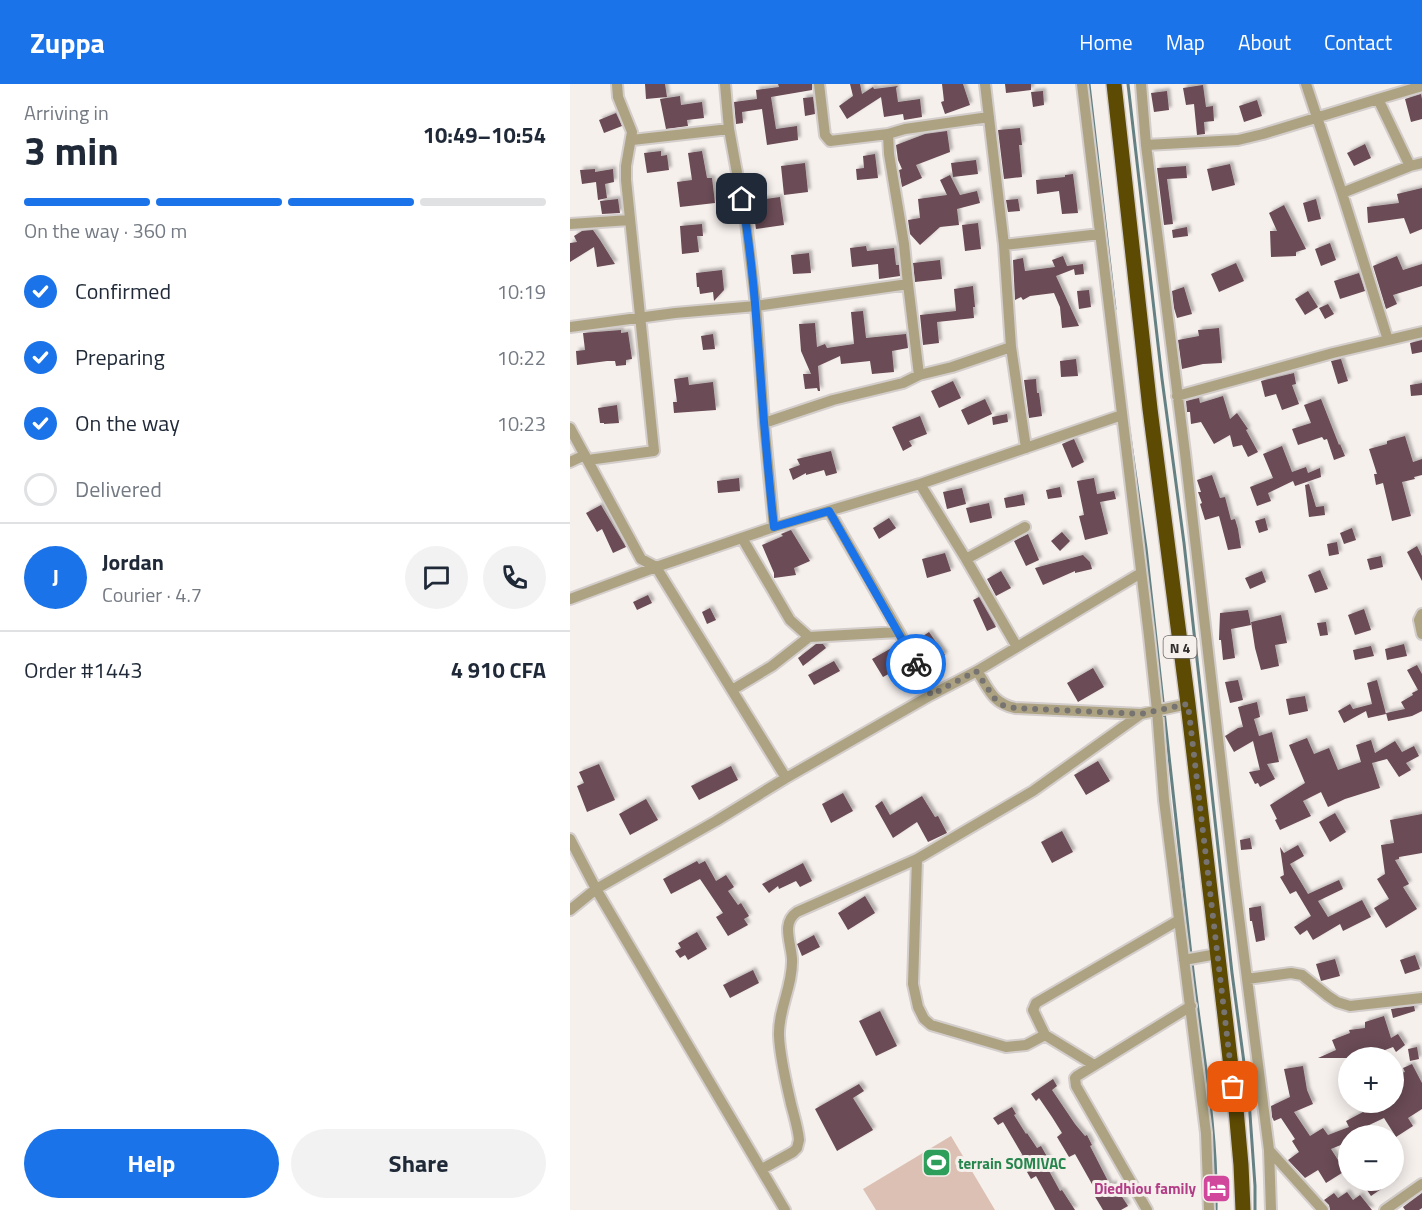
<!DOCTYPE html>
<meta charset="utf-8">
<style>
:root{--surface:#fff;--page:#f2f2f3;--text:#1f2937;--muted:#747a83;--line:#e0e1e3;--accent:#1a73e8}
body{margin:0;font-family:"Titillium Web",sans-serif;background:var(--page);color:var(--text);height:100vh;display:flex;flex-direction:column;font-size:22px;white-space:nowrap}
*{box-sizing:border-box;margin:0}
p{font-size:20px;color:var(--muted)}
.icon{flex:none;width:33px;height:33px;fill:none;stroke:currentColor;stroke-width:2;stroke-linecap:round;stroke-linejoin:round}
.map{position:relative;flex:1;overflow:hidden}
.details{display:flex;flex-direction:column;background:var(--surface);width:570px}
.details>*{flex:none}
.fabs{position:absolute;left:768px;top:963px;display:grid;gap:12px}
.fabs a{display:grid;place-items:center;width:66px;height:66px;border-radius:50%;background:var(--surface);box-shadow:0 3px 15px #0003;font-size:30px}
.pin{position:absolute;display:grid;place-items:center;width:51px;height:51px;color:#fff;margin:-26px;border-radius:12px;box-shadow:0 3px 9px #0006}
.courier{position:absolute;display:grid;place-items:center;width:60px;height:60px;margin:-30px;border:4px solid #1a73e8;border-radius:50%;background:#fff;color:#222;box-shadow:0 2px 8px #0007}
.summary em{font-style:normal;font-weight:700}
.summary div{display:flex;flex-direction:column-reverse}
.summary{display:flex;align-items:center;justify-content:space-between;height:102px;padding:0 24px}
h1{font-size:39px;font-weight:700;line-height:45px}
.bar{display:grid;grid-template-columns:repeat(4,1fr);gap:9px 6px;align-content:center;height:72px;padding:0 24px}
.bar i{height:8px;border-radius:4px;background:var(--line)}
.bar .on{background:var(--accent)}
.bar p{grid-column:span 4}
.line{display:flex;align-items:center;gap:15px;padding:0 24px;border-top:2px solid var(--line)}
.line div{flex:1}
.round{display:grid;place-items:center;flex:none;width:63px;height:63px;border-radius:32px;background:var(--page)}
ol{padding:0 24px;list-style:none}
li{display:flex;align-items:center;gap:18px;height:66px}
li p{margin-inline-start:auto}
li .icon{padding:6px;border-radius:50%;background:var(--accent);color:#fff;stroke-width:4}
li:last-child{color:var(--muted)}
li i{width:33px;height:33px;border:3px solid var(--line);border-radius:50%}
.action{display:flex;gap:12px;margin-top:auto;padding:12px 24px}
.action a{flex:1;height:69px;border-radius:36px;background:var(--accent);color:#fff;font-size:24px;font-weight:700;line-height:69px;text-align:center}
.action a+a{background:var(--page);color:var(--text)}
header{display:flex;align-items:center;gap:36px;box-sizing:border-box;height:84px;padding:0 30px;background:var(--accent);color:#fff}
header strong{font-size:28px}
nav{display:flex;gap:33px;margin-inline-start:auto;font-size:21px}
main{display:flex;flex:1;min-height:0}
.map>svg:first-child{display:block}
.green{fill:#dcc0b4}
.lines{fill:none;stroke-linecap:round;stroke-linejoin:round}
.stream{stroke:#658183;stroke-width:3}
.building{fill:#6a4b56;filter:url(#shadow)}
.minor-casing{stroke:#d3cdcb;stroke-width:14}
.highway-casing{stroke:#d3cdcb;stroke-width:18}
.minor{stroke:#ada382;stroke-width:10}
.highway{stroke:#5d4a03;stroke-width:15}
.done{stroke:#767371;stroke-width:6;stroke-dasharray:0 10.8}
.route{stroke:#1a73e8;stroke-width:8}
.labels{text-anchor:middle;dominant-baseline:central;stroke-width:6;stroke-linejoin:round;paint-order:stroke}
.shield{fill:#f6f0ed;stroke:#6c6967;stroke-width:1.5}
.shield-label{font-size:14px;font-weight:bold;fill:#312f2e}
.leisure-label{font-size:15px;font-weight:bold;fill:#27864d;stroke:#f6f0ed;text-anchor:start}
.hotel-label{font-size:15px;font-weight:bold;fill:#b23c85;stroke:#f6f0ed;text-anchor:end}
</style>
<header>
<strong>Zuppa</strong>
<nav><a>Home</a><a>Map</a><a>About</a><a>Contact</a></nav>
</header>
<main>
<section class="details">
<div class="summary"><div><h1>3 min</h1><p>Arriving in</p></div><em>10:49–10:54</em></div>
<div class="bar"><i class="on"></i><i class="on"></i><i class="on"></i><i></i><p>On the way · 360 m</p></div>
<ol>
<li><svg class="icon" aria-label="check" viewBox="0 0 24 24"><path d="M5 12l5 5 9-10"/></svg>Confirmed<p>10:19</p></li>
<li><svg class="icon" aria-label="check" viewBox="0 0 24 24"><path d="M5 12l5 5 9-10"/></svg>Preparing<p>10:22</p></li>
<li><svg class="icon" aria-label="check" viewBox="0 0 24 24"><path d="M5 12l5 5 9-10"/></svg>On the way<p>10:23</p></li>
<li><i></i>Delivered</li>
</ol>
<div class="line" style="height:108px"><b class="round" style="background:var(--accent);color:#fff">J</b><div><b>Jordan</b><p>Courier · 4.7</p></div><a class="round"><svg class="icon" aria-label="chat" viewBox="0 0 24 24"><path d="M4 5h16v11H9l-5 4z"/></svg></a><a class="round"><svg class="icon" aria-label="phone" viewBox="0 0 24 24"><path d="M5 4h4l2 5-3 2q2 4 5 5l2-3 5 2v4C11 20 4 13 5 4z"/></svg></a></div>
<div class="line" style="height:78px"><div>Order #1443</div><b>4 910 CFA</b></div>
<div class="action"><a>Help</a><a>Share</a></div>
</section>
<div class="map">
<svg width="852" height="1126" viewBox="0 0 852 1126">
<defs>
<filter id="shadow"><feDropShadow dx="3" dy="-3" stdDeviation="1.5" flood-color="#0004"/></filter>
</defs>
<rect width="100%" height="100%" fill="#f6f0ed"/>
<path class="green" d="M381,1052l44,74h-119l-13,-21z"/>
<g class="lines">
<path class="stream" d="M519,0l26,225
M558,0l34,295 22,164 48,430 17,127 6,86v24
M558,339l18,125 45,407
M622,878c9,82 26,165 24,248"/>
</g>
<path class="building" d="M75,0h20l2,13 -21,2z
M208,0h34v6l-41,7 5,32 21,-3 1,14 -31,5 -5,-36 -20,3 1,11 -7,1 -2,-22 23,-3 -1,-9 23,-3z
M280,0h10l2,10 11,-7 1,2 24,-3 -2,2 2,14 22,-3 2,18 -18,3 -1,-6 -19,3 -3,-20 -34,22 -8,-13 14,-10z
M372,0h21l7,21 -25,9 -4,-12 3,-1z
M435,0h26v6l-25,3z
M633,1l3,22 7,-1 1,15 -10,1 1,12 -8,1 -3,-31 -8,1 -3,-17z
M473,7l1,14 -11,2 -2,-15z
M597,7l2,19 -15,2 -3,-19z
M851,10l1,5v20l-11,3 -6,-23z
M110,12l1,9 21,-3 2,16 -17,2 1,6 -22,3 -6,-30z
M243,13l2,17 -10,2 -2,-18z
M687,16l5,16 -18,6 -5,-16z
M46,29l6,13 -18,7 -5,-13z
M450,44l2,17h-3l3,32 -18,2 -6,-49z
M377,47l3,21 -34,13 6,13 -20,9 -3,-17 3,-1 -4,-9 -2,-15 29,-11z
M795,60l6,14 -17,8 -7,-13z
M91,67v5l6,-1 2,15 -22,3 -3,-20z
M132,67l5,27h5l3,25 -35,4 -3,-25 15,-2 -4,-27z
M305,70l3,24 -21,2 -1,-11 8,-1 -1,-12z
M406,76l2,14 -25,3 -2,-14z
M235,79l3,29 -24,3 -3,-29z
M660,80l5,21 -23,6 -5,-22z
M616,82l1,12 -20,1 6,45 -9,1 -7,-57z
M25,85v3l18,-3 1,13 -9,2 2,14 -9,2 -2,-18 -14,2 -2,-14z
M503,90l5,39 -16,1 -3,-23 -22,3 -1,-14 29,-3v-2z
M380,91l10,20 17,-4 3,12 -23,6 2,16 -19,2 -20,18 -10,-11 -2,-14 12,-2 -2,-19 29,-4 -7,-15z
M852,104v41l-12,5 -6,-16 -36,5 -1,-16 32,-4 -2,-9z
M210,113l4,28 -28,4 -4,-28z
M48,115l2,14 -18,1 -2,-13z
M448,115l2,12 -12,1 -2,-12z
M746,115l5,20 -13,3 -5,-19z
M714,121l22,44 -10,3v4l-25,1 -1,-26h7l-8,-18z
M408,139l3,26 -16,2 -3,-26z
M132,140l1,12h-6l2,16 -17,2 -2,-28z
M617,143l1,9 -15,2 -1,-8z
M23,146l7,10 15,24 -18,3 -3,-20 -24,15v-19l7,-1 -3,-6 8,-5z
M760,159l6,17 -15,6 -6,-17z
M296,162l1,5 27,-3 2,17h3l1,11 -21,3 -1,-15 -26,3 -2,-19z
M239,169l2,20 -18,1 -2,-19z
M493,172l4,10 16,-2 1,10 -9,1 -1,-6 -18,7 23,50 -17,2 -2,-21 -6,-14 -24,3 -7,4 -2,-3 -6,3 -2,-40 10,-2 2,13 30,-4 -3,-7z
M827,172l6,14 19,-6v22l-29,9 4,9 -11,5 -13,-43z
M370,176l2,19 -27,3 -2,-19z
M666,179l8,18 -25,11 -8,-18z
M152,186l2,20 -10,11 -1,-9 -13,2 -1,-7h-2l-1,-14z
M789,189l6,18 -25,8 -6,-18z
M403,202l2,21h-2l1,11 -37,4 2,21 -16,2 -3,-30 36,-4 -2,-22z
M614,203l8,27 -15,4 -3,-10 -2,-17z
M519,206l2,17 -12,2 -2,-18z
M738,207l10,16 -13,8 -10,-16z
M758,220l6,10 -9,5 -6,-11z
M293,227l3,27 40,-4 2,14 -16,3 2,21 -22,2 -2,-13 -29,3 -1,-8 -22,10 2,25h-2l-1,-3 -12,1 -2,-15h8l-10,-23 -2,-27 16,-1 2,24 8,-3 2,4 27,-4 -3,-32z
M649,244l3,35 -19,1 -21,5 -4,-29 21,-4 -1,-6z
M51,246v3l7,-1 4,27 -6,1v5l-10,1 -1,-5h-8l-30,4 -1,-14 9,-1 -2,-17z
M143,250l2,15 -12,1 -2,-14z
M852,256v12l-10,2 -2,-11z
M506,275l2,17 -17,1 -1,-16z
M771,275l7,22 -10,3 -7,-23z
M724,289l2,11 -4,1 7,19 -17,6 -6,-16 -11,3 -4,-16z
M118,293l1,8 24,-3 3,28 -42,3 -1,-11h4l-3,-23z
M466,295l1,14h2l3,23 -13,2 -5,-38z
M383,297l8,17 -22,10 -8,-17z
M852,299v12l-11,1 -1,-11z
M653,312l7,23 7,-6 11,16 -2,1 12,22 -10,5 -6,-12 -9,2 -3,-12 -16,9 -13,-22 -10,2 -1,-12h-3l-1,-11 13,-3 1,5z
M415,315l7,15 -24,11 -7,-15z
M751,315l18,46 1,-1 5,12 -11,4 -7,-21 -3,1 -2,-3 -24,8 -6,-16 19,-6 -7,-18z
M47,321l2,18 -15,1v-1h-4l-2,-15z
M437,330l1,8 -15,3 -1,-8z
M350,332l7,18 -18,7 3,5 -9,5 -11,-24z
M835,352l8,26 9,-3v16l-8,2 1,2 -13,3 9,34 -19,5 -9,-38 -7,2 -2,-11h3l-8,-25 18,-5v-3z
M504,355l10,23 -12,6 -10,-24z
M712,362l10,26 14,-5 2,6 12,-5 1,9 -26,9 -2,-5 -25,12 3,8 -14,5 -7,-19 23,-9 -10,-24z
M261,367l6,22 -11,3 -2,-6 -18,5v-2l-13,7 -4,-11 11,-4 -3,-6z
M642,391l8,23 5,-1 6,23 4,-1 3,10 3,19 -13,2 -9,-34 -14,4 -5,-16 2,-1 -4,-11h3l-4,-12z
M169,394l1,13 -22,2 -1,-12z
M524,394l3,16 17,-3 2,8 -16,3 8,32 -23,6 -6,-24 5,-1 -7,-34z
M739,400l7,23 8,-1 1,9 -16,2 -4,-32z
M490,403l2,10 -14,2 -2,-9z
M392,404l4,16 -19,5 -4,-17z
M453,410l2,11 -19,3 -2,-10z
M419,419l3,15 -22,5 -4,-15z
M31,421l25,42 -13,6 -11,-24 -5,3 -11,-19z
M319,434l7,10 -17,11 -6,-11z
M695,434l3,12 -9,3 -4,-12z
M782,444l4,12 -12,4 -4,-11z
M221,446l19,31 -16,7 2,7 -22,3v-5l-12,-28 21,-9 -2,-2z
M492,448l8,9 -10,10 -9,-10z
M458,450l11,26 -13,6 -12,-25z
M767,458l2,12 -10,2 -2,-12z
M847,462l5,10v25l-15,-29z
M375,469l6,18 -24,7 -5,-19z
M513,471l7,7 2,7 -17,4v-2l-32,14 -8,-17z
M811,472l2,11 -13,3 -3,-11z
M750,486l8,19 -13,4 -7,-18z
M431,487l10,17 -15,8 -9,-17z
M692,487l4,11 -16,7 -5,-11z
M78,511l4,8 -15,7 -4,-8z
M409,513l17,30 -9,4 -14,-31z
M140,524l6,12 -9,4 -5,-12z
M794,525l7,21 -16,5 -7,-20z
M678,526l3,15 -20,4 4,29 -12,2 -2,-20h-2l1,-27z
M711,531l6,28 -12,2 4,21 -18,4 -6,-22 -4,-26z
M756,538l2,13 -8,1 -3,-13z
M359,548l16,23 -15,11 -8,-11 -2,1 -7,-13z
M246,560h7l3,4 -23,18 -5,-8z
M834,560l3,12 -20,4 -2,-11z
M327,561l10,19 -24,13 -11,-18z
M801,562l3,10 -19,4 -2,-10z
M264,577l6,10 -26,14 -6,-10z
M847,581l5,9v37l-10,5 -24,5 -2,-8 19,-4 -4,-7 12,-7 -1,-2 6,-3 -11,-20z
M523,584l11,19 -26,15 -11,-19z
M668,596l5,20 -13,3 -5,-21z
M807,596l9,34 -18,4 -2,-7 -22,12 -6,-12 12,-7 3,5 19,-5 -5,-21z
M735,612l3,15 -19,4 -3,-16z
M687,618l3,15 -6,2 5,17 13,-4 7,30 -12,2 8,15 -15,8 -2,-4 -3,1 -6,-12 11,-2 -7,-29 -19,11 -9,-16 13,-8 5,-1 -5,-20z
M737,654l7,16 15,-6 9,22 23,-8 -5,-17 15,-5 4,13 20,-12 7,11 12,-6 5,10 -13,7 5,7 -12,7 -12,-18 -15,4 8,25 -35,11 -17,8 -7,-15 -18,9 8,15 -31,14 -5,-10 2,-1 -7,-14 35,-22 -16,-38z
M528,677l12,20 -24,14 -12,-20z
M29,680l16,36 -28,12 -10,-26 7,-3 -5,-11z
M161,682l7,14 -39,20 -8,-14z
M273,709l10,18 -22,12 -9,-19z
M352,712l13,21 3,-1 9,17 -19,9 -11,-20 -24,16 -18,-32 7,-5 8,14z
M76,715l12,21 -28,15 -11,-21z
M765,729l11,19 -16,10 -11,-20z
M852,730v39l-23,4v2l-4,1 14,24 -6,3 14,22 -31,19 -12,-20 15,-9 -12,-20 8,-5 -4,-29 13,-2 -4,-23z
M492,747l11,21 -21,11 -11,-21z
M680,754l2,11 -11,1 -1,-10z
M728,761l6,11 -14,8 18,30 31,-14 4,9 -25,12 10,16 34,-17 9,17 -28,14 -3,-7 -27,16 -6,-10 -7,5 -6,-8 17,-11 -15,-25 -6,3 -10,-17 4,-2 -4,-28 4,6z
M127,777l2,3 6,-3 11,20 10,-6 8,12 -6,4 10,14 3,-2 8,13 -5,3 4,6 -20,11 -12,-19 7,-4 -23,-34 -29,15 -8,-15z
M233,779l9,18 -12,6 -4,-6 -17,8 -1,-3 -9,7 -7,-9z
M295,812l10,17 -27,17 -10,-17z
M691,822l4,34 -9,2 -4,-21h-2l-1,-13z
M127,848l10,17 -19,11 -3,-5 -5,3 -5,-7 6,-3 -3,-5z
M244,851l6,12 -18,9 -5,-12z
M845,871l5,14 -15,5 -5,-14z
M765,875l5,17 -19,5 -5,-17z
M183,886l6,13 -29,15 -7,-13z
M844,922l1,5 -22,7 -2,-9z
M310,927l17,35 -21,10 -17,-35z
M814,932l7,22 7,-4 7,11 -9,7 -3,-5 -29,11h-46l18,-8 -4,-10 18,-7 -1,-3 16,-2v-6z
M847,963l2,12 -9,2 -2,-12z
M842,980l10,19v26l-14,9 5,8 -17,11 -12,-19 -36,17v7l-17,7 14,22 -19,12 -8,-13 -13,8 -17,-18 11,-8 -7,-11 3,-2 -14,-21 -7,3 -2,-4 -1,-11 19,-9 -6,-28 19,-3 4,24 6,14 -19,8 16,24 13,-8 5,7 21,-8 -3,-6 17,-9 -2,-10h33v-27l11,-3 -2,-4z
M483,995l4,7 -5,4 23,34 10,12 2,-1 5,10 -2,1 20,39 3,-2 15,23 -7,4h-18l-9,-15 3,-2 -22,-39 -6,3 -12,-20 5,-4 -10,-16 -13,-19 -3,3 -5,-7z
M289,1000l5,7 -11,7 20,32 -36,21 -22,-42z
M442,1023l4,7 -2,1 12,19 1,-1 10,15 4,-2 12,21 -5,2 12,22 2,-1 13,20h-20l-19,-34 -5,3 -8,-14 -1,1 -5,-7 6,-3 -20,-34 -5,3 -5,-7z
M805,1096h19l-23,16 -6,-9z
M777,1108l6,8 7,-5 12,15h-42l-1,-5 -5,-5 10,-7 4,5z
M852,1109v15l-3,2h-14l-2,-3z"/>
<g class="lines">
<defs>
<path id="minor" d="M155,0l4,45 17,93 10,84 8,117 10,104
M249,0l6,51 5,6 58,-7
M415,0l19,161 7,102 15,101
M512,0l67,552 8,74 7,90 42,333 3,77
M571,0l5,61 39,308 50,433 34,264 2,60
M736,0l36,109 46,147
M808,15l44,-13
M62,56l97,-11
M576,61l92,-5 25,-6 115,-35 32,67 12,-3
M772,109l68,-27
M0,140l60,-4
M434,161l96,-11
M0,243l105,-14 81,-7 152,-22
M349,291l-11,-91 -4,-40 -15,-90 -1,-20 17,-5 84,-12
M607,312l156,-43 89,-21
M194,339l69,-23 70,-17 16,-8 33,-8 59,-20
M0,344l71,131 15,8 130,211
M18,376l66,-9 -28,-271v-14l6,-34 -14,-35 -1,-13
M0,378l15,-7
M350,400l46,75 51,88
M259,427l70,121
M172,454l48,82 19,17 90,-5 32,63
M396,475l59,-32
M0,515l86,-32 118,-40 146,-43 202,-69
M852,530l-3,6 3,14
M407,587c12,18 15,32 38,37l126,6
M162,606l40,-24 37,-29
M0,755l26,50 189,321
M347,775l-4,125 5,23 6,12 7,6 75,22 20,-2 19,-10 49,30
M0,826l26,-21 120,-68 70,-43 145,-83 46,-24 164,-98
M614,876l33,-6
M677,895l44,-6 11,2 26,21 9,6 13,4 72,-8
M475,951l-12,-25 3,-7 143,-83
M699,1066l54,60
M192,1085l31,-17 4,-4 2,-8c-1,-12 -5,-24 -8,-36 -5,-22 -11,-46 -12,-68 -1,-27 14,-50 13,-77 -1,-17 -11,-36 5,-47l120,-53 116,-68 108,-77 47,-10
M577,1126l-71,-124 -1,-8 2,-2 114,-70
M815,1126l37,-26"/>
<path id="highway" d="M544,0l36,325 38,295 48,405 5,56 2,45"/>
</defs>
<use href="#minor" class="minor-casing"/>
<use href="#highway" class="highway-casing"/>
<use href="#minor" class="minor"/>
<use href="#highway" class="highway"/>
</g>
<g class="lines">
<path class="done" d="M346,580l15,31 45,-24 19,28 7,6 13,3 126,6 47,-10 45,383"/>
<path class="route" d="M172,115c13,74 16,149 22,223 3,35 6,70 10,105l55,-16 87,153"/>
</g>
<defs>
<symbol id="stadium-square" viewBox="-11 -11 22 22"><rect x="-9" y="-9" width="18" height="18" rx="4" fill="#2e9e5b" stroke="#f6f0ed"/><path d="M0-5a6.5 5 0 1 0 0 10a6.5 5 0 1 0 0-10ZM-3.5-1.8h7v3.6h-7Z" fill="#fff"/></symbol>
<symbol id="hotel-square" viewBox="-11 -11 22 22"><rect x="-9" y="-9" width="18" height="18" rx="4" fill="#d1479c" stroke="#f6f0ed"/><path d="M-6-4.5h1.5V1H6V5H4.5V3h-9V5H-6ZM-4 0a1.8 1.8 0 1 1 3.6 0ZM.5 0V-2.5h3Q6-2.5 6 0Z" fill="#fff"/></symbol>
</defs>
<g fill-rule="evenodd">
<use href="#stadium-square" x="350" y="1062" width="33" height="33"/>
<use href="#hotel-square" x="630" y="1088" width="33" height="33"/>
</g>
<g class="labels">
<rect class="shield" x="593.5" y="552" width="33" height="22" rx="4.5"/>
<g class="shield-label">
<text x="610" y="563">N 4</text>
</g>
<g class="leisure-label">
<text x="388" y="1079">terrain SOMIVAC</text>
</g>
<g class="hotel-label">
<text x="626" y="1104">Diedhiou family</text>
</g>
</g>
</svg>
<div class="fabs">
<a>+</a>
<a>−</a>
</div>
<div class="pin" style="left:663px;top:1003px;background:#ea580c"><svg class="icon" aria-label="bag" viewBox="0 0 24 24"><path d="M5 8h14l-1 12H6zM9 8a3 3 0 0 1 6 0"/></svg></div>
<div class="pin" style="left:172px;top:115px;background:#1f2937"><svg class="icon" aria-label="home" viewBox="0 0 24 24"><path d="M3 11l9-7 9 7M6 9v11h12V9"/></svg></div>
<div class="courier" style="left:346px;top:580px"><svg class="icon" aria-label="bike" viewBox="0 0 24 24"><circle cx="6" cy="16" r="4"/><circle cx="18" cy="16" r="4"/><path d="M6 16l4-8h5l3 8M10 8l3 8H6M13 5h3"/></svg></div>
</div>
</main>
